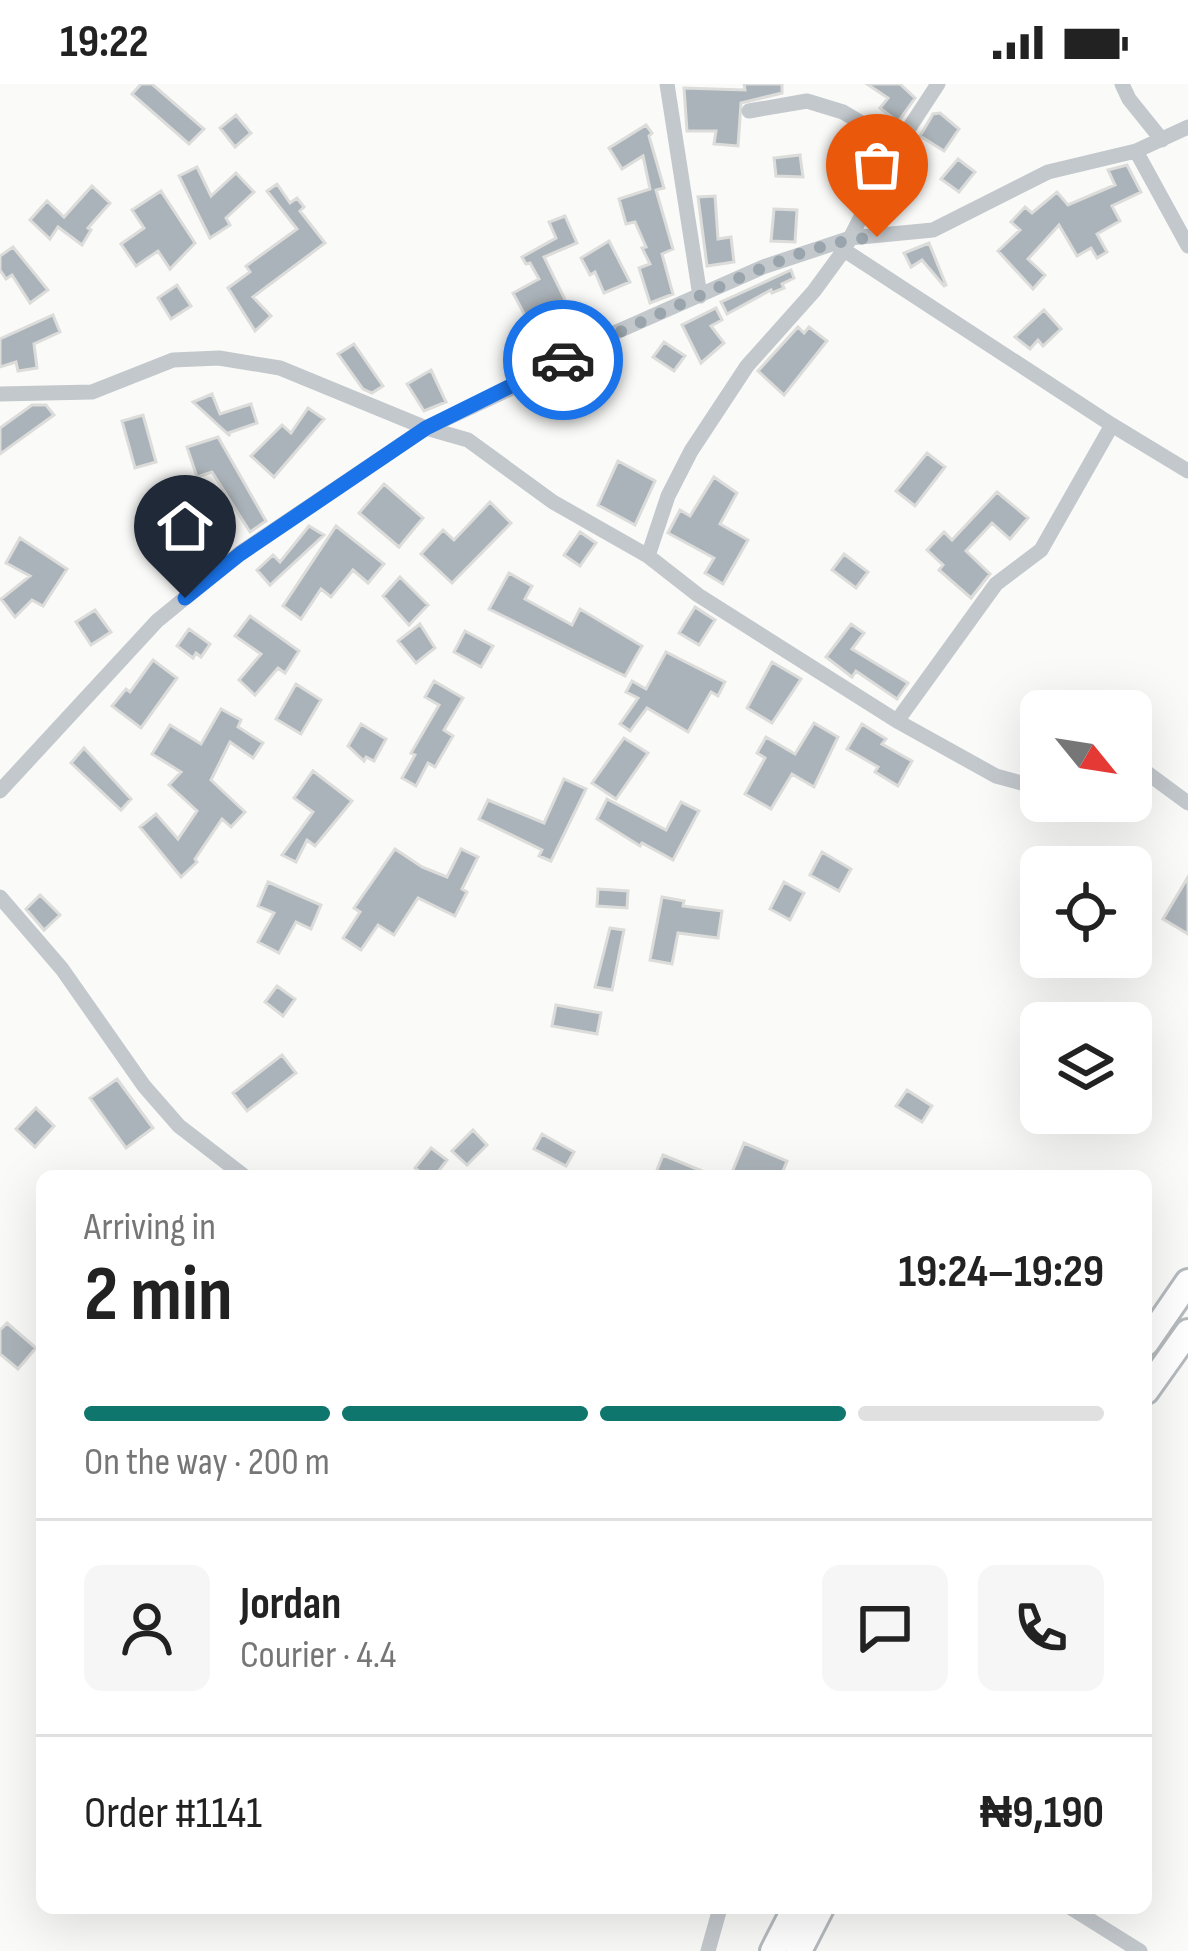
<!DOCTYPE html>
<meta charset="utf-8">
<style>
:root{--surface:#fff;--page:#f6f6f6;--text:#222;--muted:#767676;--line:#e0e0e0;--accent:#0f766e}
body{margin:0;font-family:"Sofia Sans Condensed",sans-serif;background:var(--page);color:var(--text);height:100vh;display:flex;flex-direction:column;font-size:45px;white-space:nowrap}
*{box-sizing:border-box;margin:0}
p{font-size:39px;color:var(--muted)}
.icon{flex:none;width:66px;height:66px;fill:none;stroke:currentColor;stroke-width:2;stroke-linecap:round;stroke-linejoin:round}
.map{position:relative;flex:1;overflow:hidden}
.sheet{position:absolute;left:36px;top:1086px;width:1116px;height:744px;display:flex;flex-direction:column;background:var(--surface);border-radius:18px;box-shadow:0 12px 48px #0002}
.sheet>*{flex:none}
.needle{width:78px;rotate:120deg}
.tools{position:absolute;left:1020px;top:606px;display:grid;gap:24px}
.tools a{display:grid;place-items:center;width:132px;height:132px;border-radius:18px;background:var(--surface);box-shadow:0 12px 48px #0002;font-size:60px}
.pin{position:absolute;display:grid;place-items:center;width:102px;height:102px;color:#fff;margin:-123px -51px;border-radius:50% 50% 50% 0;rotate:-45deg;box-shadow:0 0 12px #0007}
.pin .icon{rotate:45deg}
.courier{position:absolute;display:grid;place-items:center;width:120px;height:120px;margin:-60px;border:9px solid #1a73e8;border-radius:50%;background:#fff;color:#222;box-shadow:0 3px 15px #0007}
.summary em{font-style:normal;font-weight:700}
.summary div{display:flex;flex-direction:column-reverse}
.summary{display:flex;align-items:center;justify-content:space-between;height:204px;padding:0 48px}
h1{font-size:78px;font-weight:700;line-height:90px}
.bar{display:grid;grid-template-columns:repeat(4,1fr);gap:18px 12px;align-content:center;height:144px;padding:0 48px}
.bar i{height:15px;border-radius:9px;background:var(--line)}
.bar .selected{background:var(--accent)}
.bar p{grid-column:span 4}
.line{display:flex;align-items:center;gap:30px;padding:0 48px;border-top:3px solid var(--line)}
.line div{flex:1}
.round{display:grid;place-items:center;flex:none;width:126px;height:126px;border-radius:18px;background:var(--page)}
.status{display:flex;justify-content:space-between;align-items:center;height:84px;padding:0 60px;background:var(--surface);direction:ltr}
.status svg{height:33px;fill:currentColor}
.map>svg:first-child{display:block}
.building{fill:#aab3b9;stroke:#dcdcda;stroke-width:3}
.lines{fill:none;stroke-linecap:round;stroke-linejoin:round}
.primary-casing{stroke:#b5babe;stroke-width:30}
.minor{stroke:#c3c8cc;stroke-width:15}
.primary{stroke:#fff;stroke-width:24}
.done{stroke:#99a4ac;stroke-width:12;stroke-dasharray:0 21.6}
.route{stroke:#1a73e8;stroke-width:15}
</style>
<div class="status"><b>19:22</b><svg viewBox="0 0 49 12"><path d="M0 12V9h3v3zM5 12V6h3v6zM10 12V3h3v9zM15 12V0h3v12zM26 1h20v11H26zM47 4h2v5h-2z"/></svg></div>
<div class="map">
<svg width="1188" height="1867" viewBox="0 0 1188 1867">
<rect width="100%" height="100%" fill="#fafaf8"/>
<path class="building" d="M141,0h11l52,45 -15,15 -57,-50z
M744,0h38v9l-41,10 -3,43 -24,-2 2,-13h-29l-3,-43 61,2z
M867,0h33l15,14 -17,24 -18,-14 8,-10z
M940,29l19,16 -15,22 -24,-15 13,-22z
M236,31l15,18 -16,14 -15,-19z
M646,41l6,8 -3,3 15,52 -8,2 17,59 -11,5 11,40 -23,9 -11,-35 11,-4 -8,-16 4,-1 -11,-25 -9,2 -7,-25 31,-10 -7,-33 -21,13 -13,-21z
M800,71l3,22 -27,-1 -2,-18z
M958,75l17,13 -16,20 -18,-13z
M1127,81l14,27 -29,14 8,15 -23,13 10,18 -10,6 -6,-10 -14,8 -18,-31 -31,34 17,16 -12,14 -35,-38 22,-21 -9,-8 14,-15 7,6 25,-21 11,13 47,-20 -7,-15z
M197,83l14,29 25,-23 18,19 -28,26 4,7 -20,13 -31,-62z
M277,100l13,19 7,-5 7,9 -4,4 25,32 -72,54 18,19 -16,15 -27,-43 22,-16 -4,-6 51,-37 -30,-38z
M92,102l18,17 -22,25 3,2 -9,15 -24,-18 -8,12 -20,-19 17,-19 17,16z
M161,107l34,52 -25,26 -12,-18 -22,15 -15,-22 23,-16 -12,-18z
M715,112l3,43 13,-2 3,25 -27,4 -9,-69z
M774,125l23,1 -2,32 -24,-1z
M565,132l12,27 -33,14 37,75 -44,23 -8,-14 7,-5 -23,-43 26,-14 -9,-16 -4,1 -4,-7 34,-19 -7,-16z
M609,157l21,41 -26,11 -9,-21 -5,3 -9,-17z
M929,159l17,42 -2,1 -22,-26 -11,7 -7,-14z
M13,163l35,43 -18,13 -18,-28 -6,4 -6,-9v-14z
M791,186l3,8 -12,6 2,4 -12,5 -1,-3 -44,24 -6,-12z
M177,201l14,21 -20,13 -13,-21z
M716,224l6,12 -11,6 13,17 -23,20 -19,-38z
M1044,226l17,19 -18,17 -5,-6 -8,9 -15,-12z
M53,231l7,17 -26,12 3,24 -19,3 -2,-9 -16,5v-28z
M798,243l6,6 5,-6 18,14 -43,54 -26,-24z
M664,258l21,14 -11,15 -21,-14z
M354,260l29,42 -11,7 -9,-4 -25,-35z
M431,286l15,32 -22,9 -17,-27z
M212,310l8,20 31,-10 6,19 -29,10 2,3 -37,-34z
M32,321h14l8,10 -54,39v-26z
M308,324l16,11 -50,58 -23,-21 31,-31 9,8z
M143,331l13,47 -21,6 -13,-47z
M218,353l48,84 -16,11 -38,-60 -15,5 -10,-30z
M927,369l18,14 -30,39 -19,-15z
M618,377l37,20 -20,44 -37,-20z
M714,393l23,16 -17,31 28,16 -25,44 -18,-11 9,-15 -46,-25 12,-23 10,6z
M384,400l39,34 -24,29 -40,-34z
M997,408l31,26 -18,21 -18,-16 -26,28 24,23 -19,24 -32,-28 4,-5 -16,-15 17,-18 8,8z
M490,418l21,21 -59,60 -31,-29 22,-24 11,10z
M309,442l15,9 -54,50 -13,-15 16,-15 7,7z
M336,442l48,38 -16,19 -15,-13 -22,27 -10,-8 -20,30 -18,-13z
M580,448l16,11 -16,23 -16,-11z
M20,454l47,31 -24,37 -11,-6 -17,17 -14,-18 29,-23 -24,-13z
M844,470l24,18 -12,16 -24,-18z
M509,489l23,13 -7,13 47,26 8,-16 62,37 -17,30 -136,-67z
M400,493l28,28 -19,20 -26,-29z
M695,523l20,13 -16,25 -20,-12z
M95,526l16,22 -20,13 -15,-23z
M250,532l49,35 -14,22 -7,-5 -23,27 -16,-15 22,-26 -26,-18z
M420,540l15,24 -19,15 -18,-22z
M851,540l13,9 -12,16 56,34 -11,16 -41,-28 -4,6 -26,-20z
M189,545l21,15 -9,13 -5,-4 -3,5 -16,-12z
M465,547l28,15 -12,21 -27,-15z
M666,568l59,30 -7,14 -7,-4 -23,40 -41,-24 -17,23 -10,-7 18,-26 -12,-6 6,-11 14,8z
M153,576l24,18 -36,50 -29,-22 14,-17 4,3z
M772,578l29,17 -29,44 -25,-15z
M434,597l29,17 -19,32 9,6 -18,31 -7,-4 -12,23 -14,-8 13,-23 -4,-2 28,-48 -14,-8z
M296,600l25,16 -20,34 -25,-15z
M221,625l20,11 -3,7 25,16 -10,15 -23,-16 -19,38 34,32 -14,15 -9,-8 -27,40 2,3 -16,15 -41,-50 16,-13 22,25 19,-28 -28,-26 12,-13 -29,-18 18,-29 31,19z
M814,639l24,14 -24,50 -22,-13 -21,35 -26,-15 20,-36 -8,-5 9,-16 29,17z
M361,640l25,15 -12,22 -8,-4 -2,4 -16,-15z
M862,640l24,15 -4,5 30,17 -14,25 -23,-14 3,-5 -31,-18z
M624,654l24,15 -32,46 -24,-16z
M84,664l47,51 -10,11 -50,-47z
M313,687l39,30 -37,45 -8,-6 -11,22 -14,-7 31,-43 -19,-14z
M564,695l22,10 -35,72 -12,-5 3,-6 -63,-31 9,-19 56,23z
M607,715l59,31 15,-28 18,9 -26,49 -31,-17 -2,3 -43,-27z
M395,765l27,18 25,10 14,-28 17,8 -16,32 5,3 -12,24 -37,-18 -24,37 -16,-10 -17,25 -18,-12 17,-26 -6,-4z
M822,768l29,17 -12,22 -29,-16z
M1188,793v57l-25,-15z
M268,798l53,23 -10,24 -15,-7 -17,31 -21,-11 16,-29 -16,-7z
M784,798l20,11 -14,27 -20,-11z
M598,805l30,2 -1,17 -30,-2z
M40,811l20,20 -16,15 -18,-21z
M662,813l22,4 -1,5 39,5 -4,27 -40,-5 -6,31 -22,-4z
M610,844l14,2 -12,60 -17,-3z
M277,902l18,13 -12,17 -18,-14z
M556,921l45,8 -4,21 -45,-8z
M282,971l14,18 -49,38 -14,-18z
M117,995l36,49 -27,20 -36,-50z
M907,1006l25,16 -10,16 -26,-16z
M36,1024l18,18 -19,21 -19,-18z
M473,1046l14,15 -20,20 -15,-14z
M542,1050l32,18 -8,14 -32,-17z
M744,1059l43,18 -6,15h-35l-13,-6z
M431,1064l16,12 -12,16h-10l-10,-8z
M663,1071l51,21h-43l-14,-6z
M7,1239l29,25 -18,21 -18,-15v-24z"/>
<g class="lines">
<defs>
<path id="primary" d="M1146,1259l42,-61
M1146,1307l42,-59
M773,1867l22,-43
M799,1867l22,-43"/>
</defs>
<use href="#primary" class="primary-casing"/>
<path class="minor" d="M667,0l33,212
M1122,0l7,15 33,41
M749,27l58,-10 36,11 55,33
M1136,67l52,95
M844,166l268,175
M0,310l92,-2 81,-32 46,-2 61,10 146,60 42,12 85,62 95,54 50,39 199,126 99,55 29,8 16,-4
M648,472l20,-60 23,-45 56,-85 67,-75 30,-41 54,-105 40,-61
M897,637l99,-137 45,-34 71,-125 76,46
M1131,677l57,42
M0,707l157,-170 83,-68 186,-125 97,-45 91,-50 149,-66 87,-29 83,-8 115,-58 88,-21 52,-24
M0,813l62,72 82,117 35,40 65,50
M1071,1824l69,43
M708,1867l12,-43"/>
<use href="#primary" class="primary"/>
</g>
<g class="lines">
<path class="done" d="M563,276c45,-24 90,-43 136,-64 57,-25 115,-55 178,-59"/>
<path class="route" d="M185,514l55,-44 186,-126 137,-68"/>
</g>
</svg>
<div class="tools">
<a><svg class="needle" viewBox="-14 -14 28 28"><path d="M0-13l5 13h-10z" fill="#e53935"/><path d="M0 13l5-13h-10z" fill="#767676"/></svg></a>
<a><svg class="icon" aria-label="locate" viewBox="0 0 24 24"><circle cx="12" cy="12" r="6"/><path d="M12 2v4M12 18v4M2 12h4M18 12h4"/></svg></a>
<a><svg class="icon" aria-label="layers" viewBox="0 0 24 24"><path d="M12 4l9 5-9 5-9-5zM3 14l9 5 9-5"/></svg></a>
</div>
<div class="pin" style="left:877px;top:153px;background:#ea580c"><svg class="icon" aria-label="bag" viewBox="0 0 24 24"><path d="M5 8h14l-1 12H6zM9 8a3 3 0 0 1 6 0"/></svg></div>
<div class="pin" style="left:185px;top:514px;background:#1f2937"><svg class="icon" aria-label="home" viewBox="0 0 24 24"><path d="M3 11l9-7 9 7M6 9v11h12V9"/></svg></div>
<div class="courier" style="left:563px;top:276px"><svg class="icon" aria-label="car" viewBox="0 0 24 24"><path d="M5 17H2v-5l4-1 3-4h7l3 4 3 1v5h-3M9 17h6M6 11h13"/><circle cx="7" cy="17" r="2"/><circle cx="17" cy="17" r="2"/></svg></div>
<section class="sheet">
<div class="summary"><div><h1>2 min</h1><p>Arriving in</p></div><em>19:24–19:29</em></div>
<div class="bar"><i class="selected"></i><i class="selected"></i><i class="selected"></i><i></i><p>On the way · 200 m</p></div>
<div class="line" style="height:216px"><a class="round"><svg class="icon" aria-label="person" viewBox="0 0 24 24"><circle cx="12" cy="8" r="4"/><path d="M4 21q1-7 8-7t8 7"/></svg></a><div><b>Jordan</b><p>Courier · 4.4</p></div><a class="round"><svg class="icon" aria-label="chat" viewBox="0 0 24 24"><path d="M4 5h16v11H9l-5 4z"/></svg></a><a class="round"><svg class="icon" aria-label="phone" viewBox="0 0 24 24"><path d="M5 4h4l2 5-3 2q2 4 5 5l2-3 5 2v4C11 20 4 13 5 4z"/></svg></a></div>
<div class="line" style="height:156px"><div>Order #1141</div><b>₦9,190</b></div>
</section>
</div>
